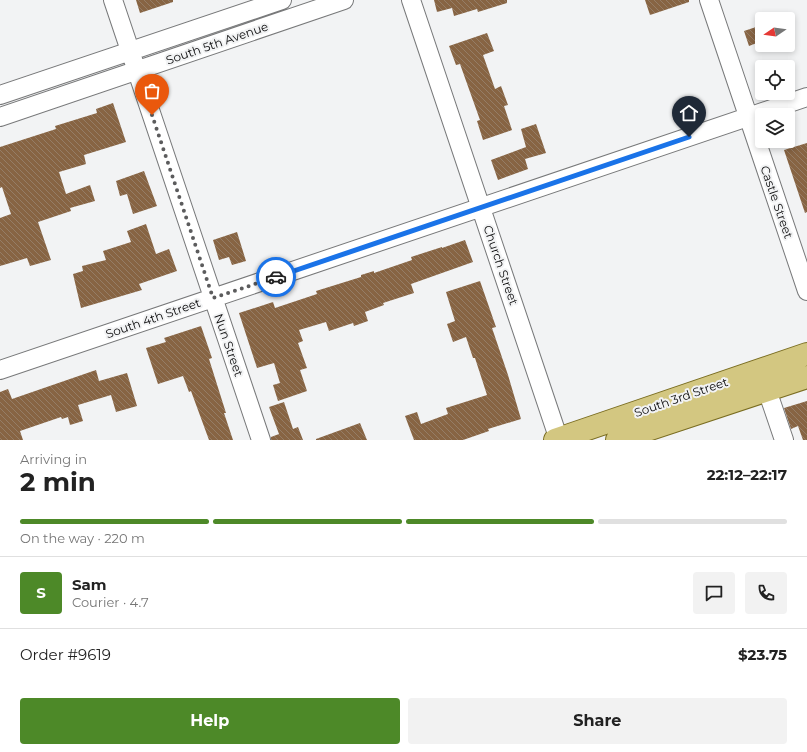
<!DOCTYPE html>
<meta charset="utf-8">
<style>
:root{--surface:#fff;--page:#f2f2f2;--text:#222;--muted:#767676;--line:#e0e0e0;--accent:#4d8928}
body{margin:0;font-family:Montserrat,sans-serif;background:var(--page);color:var(--text);height:100vh;display:flex;flex-direction:column;font-size:15px;white-space:nowrap}
*{box-sizing:border-box;margin:0}
p{font-size:13px;color:var(--muted)}
.icon{flex:none;width:22px;height:22px;fill:none;stroke:currentColor;stroke-width:2;stroke-linecap:round;stroke-linejoin:round}
.map{position:relative;height:440px;overflow:hidden}
.details{display:flex;flex-direction:column;background:var(--surface);flex:1}
.details>*{flex:none}
.needle{width:26px;rotate:257deg}
.buttons{position:absolute;left:755px;top:12px;display:grid;gap:8px}
.buttons a{display:grid;place-items:center;width:40px;height:40px;border-radius:4px;background:var(--surface);box-shadow:0 2px 6px #0003;font-size:20px}
.pin{position:absolute;display:grid;place-items:center;width:34px;height:34px;color:#fff;margin:-41px -17px;border-radius:50% 50% 50% 0;rotate:-45deg;box-shadow:0 0 4px #0007}
.pin .icon{rotate:45deg}
.courier{position:absolute;display:grid;place-items:center;width:40px;height:40px;margin:-20px;border:3px solid #1a73e8;border-radius:50%;background:#fff;color:#222;box-shadow:0 1px 5px #0007}
.overview em{font-style:normal;font-weight:700}
.overview div{display:flex;flex-direction:column-reverse}
.overview{display:flex;align-items:center;justify-content:space-between;height:68px;padding:0 20px}
h1{font-size:26px;font-weight:700;line-height:30px}
.bar{display:grid;grid-template-columns:repeat(4,1fr);gap:6px 4px;align-content:center;height:48px;padding:0 20px}
.bar i{height:5px;border-radius:3px;background:var(--line)}
.bar .on{background:var(--accent)}
.bar p{grid-column:span 4}
.line{display:flex;align-items:center;gap:10px;padding:0 20px;border-top:1px solid var(--line)}
.line div{flex:1}
.round{display:grid;place-items:center;flex:none;width:42px;height:42px;border-radius:4px;background:var(--page)}
.primary-button{display:flex;gap:8px;margin-top:auto;padding:8px 20px}
.primary-button a{flex:1;height:46px;border-radius:4px;background:var(--accent);color:#fff;font-size:16px;font-weight:700;line-height:46px;text-align:center}
.primary-button a+a{background:var(--page);color:var(--text)}
.map>svg:first-child{display:block}
.building{fill:url(#building-back-hatch)}
.lines{fill:none;stroke-linecap:round;stroke-linejoin:round}
.minor-casing{stroke:#78797a;stroke-width:20}
.major-casing{stroke:#7a6d21;stroke-width:24}
.minor{stroke:#fff;stroke-width:18}
.major{stroke:#d3c781;stroke-width:22}
.done{stroke:#5c5c5d;stroke-width:4;stroke-dasharray:0 7.2}
.route{stroke:#1a73e8;stroke-width:5}
.labels{text-anchor:middle;dominant-baseline:central;stroke-width:4;stroke-linejoin:round;paint-order:stroke}
.street-label{font-size:12px;fill:#0b0b0c;stroke:#f2f3f4}
</style>
<div class="map">
<svg width="807" height="440" viewBox="0 0 807 440">
<defs>
<pattern id="building-back-hatch" width="6" height="6" patternUnits="userSpaceOnUse"><rect width="6" height="6" fill="#876443"/><path d="M-1 5l2 2M0 0l6 6M5-1l2 2" fill="none" stroke="#957d66"/></pattern>
</defs>
<rect width="100%" height="100%" fill="#f2f3f4"/>
<path class="building" d="M136,0h37v2l-33,11z
M434,0h73v3l-29,9 -1,-3 -23,7 -2,-8 -15,4z
M645,0h44v2l-39,13z
M762,25v16l-13,5 -5,-15z
M487,33l7,18 -11,4 12,34 6,-3 7,19 -4,1 8,24 -29,10 -6,-19 3,-1 -20,-56 -4,1 -7,-19z
M113,103l13,39 -42,13 2,9 -27,8 7,22 24,-9 5,16 -25,7 1,3 -33,11 13,38 -21,6 -3,-8 -27,8v-48l11,-4 -9,-27 -2,1v-41l56,-18 -1,-3 42,-13 -1,-4z
M536,124l10,29 -21,6 3,10 -30,11 -7,-20 35,-13 -5,-18z
M807,143v69l-2,1 -21,-63z
M144,171l13,35 -24,8 -6,-20 -7,2 -4,-15z
M146,224l10,30 13,-5 8,22 -38,13 3,6 -61,18 -8,-34 10,-3 -1,-5 24,-6 -3,-9 28,-9 -4,-11z
M237,232l9,29 -14,4 -3,-8 -10,3 -6,-20z
M465,240l8,22 -62,22 3,9 -31,10 1,2 -19,7 3,9 -14,5 -1,-3 -24,8 -3,-9 -27,8 4,11 -5,2 9,25 -7,2 7,21 -29,10 -5,-16 7,-2 -6,-20 -17,5 -18,-55 34,-11 2,6 42,-14 -1,-3 45,-14v-2l13,-4v2l38,-13 -1,-3 31,-10v1z
M480,281l16,46 -4,1 16,47 13,44 -33,10 1,2 -26,9h-49l-9,-24 12,-4 4,12 27,-10 -2,-6 41,-13 -12,-37h-2l-7,-21 -13,5 -6,-18 8,-3 -9,-29z
M201,326l11,32 -3,1 17,54h-2l9,27h-24l-18,-49 -2,1 -6,-16 -25,8 -12,-36 20,-6 -2,-4z
M96,370l3,11 28,-8 10,33 -21,6 -5,-17 -33,10 5,16 -13,4 -2,-8 -6,2 -1,-2 -41,14 3,9h-23v-48l8,-3 4,10z
M807,401v39h-4l-5,-14 -7,3 -7,-21z
M284,402l9,27 5,-2 5,13h-32v-3l8,-3 -10,-27z
M360,423l7,17h-51v-1z"/>
<g class="lines">
<defs>
<path id="minor" d="M113,0l148,440
M411,0l148,440
M709,0l98,291
M0,95l282,-95
M0,117l344,-117
M0,370l807,-273
M767,390l17,50"/>
<path id="major" d="M555,440l252,-86
M617,440l190,-63"/>
</defs>
<use href="#minor" class="minor-casing"/>
<use href="#major" class="major-casing"/>
<use href="#minor" class="minor"/>
<use href="#major" class="major"/>
</g>
<g class="lines">
<path class="done" d="M152,115l61,183 63,-21"/>
<path class="route" d="M276,277l413,-140"/>
</g>
<g class="labels">
<g class="street-label">
<text transform="translate(217 43) rotate(-19)">South 5th Avenue</text>
<text transform="translate(777 202) rotate(71)">Castle Street</text>
<text transform="translate(501 265) rotate(71)">Church Street</text>
<text transform="translate(153 318) rotate(-19)">South 4th Street</text>
<text transform="translate(229 345) rotate(71)">Nun Street</text>
<text transform="translate(681 397) rotate(-19)">South 3rd Street</text>
</g>
</g>
</svg>
<div class="buttons">
<a><svg class="needle" viewBox="-14 -14 28 28"><path d="M0-13l5 13h-10z" fill="#e53935"/><path d="M0 13l5-13h-10z" fill="#767676"/></svg></a>
<a><svg class="icon" aria-label="locate" viewBox="0 0 24 24"><circle cx="12" cy="12" r="6"/><path d="M12 2v4M12 18v4M2 12h4M18 12h4"/></svg></a>
<a><svg class="icon" aria-label="layers" viewBox="0 0 24 24"><path d="M12 4l9 5-9 5-9-5zM3 14l9 5 9-5"/></svg></a>
</div>
<div class="pin" style="left:152px;top:115px;background:#ea580c"><svg class="icon" aria-label="bag" viewBox="0 0 24 24"><path d="M5 8h14l-1 12H6zM9 8a3 3 0 0 1 6 0"/></svg></div>
<div class="pin" style="left:689px;top:137px;background:#1f2937"><svg class="icon" aria-label="home" viewBox="0 0 24 24"><path d="M3 11l9-7 9 7M6 9v11h12V9"/></svg></div>
<div class="courier" style="left:276px;top:277px"><svg class="icon" aria-label="car" viewBox="0 0 24 24"><path d="M5 17H2v-5l4-1 3-4h7l3 4 3 1v5h-3M9 17h6M6 11h13"/><circle cx="7" cy="17" r="2"/><circle cx="17" cy="17" r="2"/></svg></div>
</div>
<section class="details">
<div class="overview"><div><h1>2 min</h1><p>Arriving in</p></div><em>22:12–22:17</em></div>
<div class="bar"><i class="on"></i><i class="on"></i><i class="on"></i><i></i><p>On the way · 220 m</p></div>
<div class="line" style="height:72px"><b class="round" style="background:var(--accent);color:#fff">S</b><div><b>Sam</b><p>Courier · 4.7</p></div><a class="round"><svg class="icon" aria-label="chat" viewBox="0 0 24 24"><path d="M4 5h16v11H9l-5 4z"/></svg></a><a class="round"><svg class="icon" aria-label="phone" viewBox="0 0 24 24"><path d="M5 4h4l2 5-3 2q2 4 5 5l2-3 5 2v4C11 20 4 13 5 4z"/></svg></a></div>
<div class="line" style="height:52px"><div>Order #9619</div><b>$23.75</b></div>
<div class="primary-button"><a>Help</a><a>Share</a></div>
</section>
